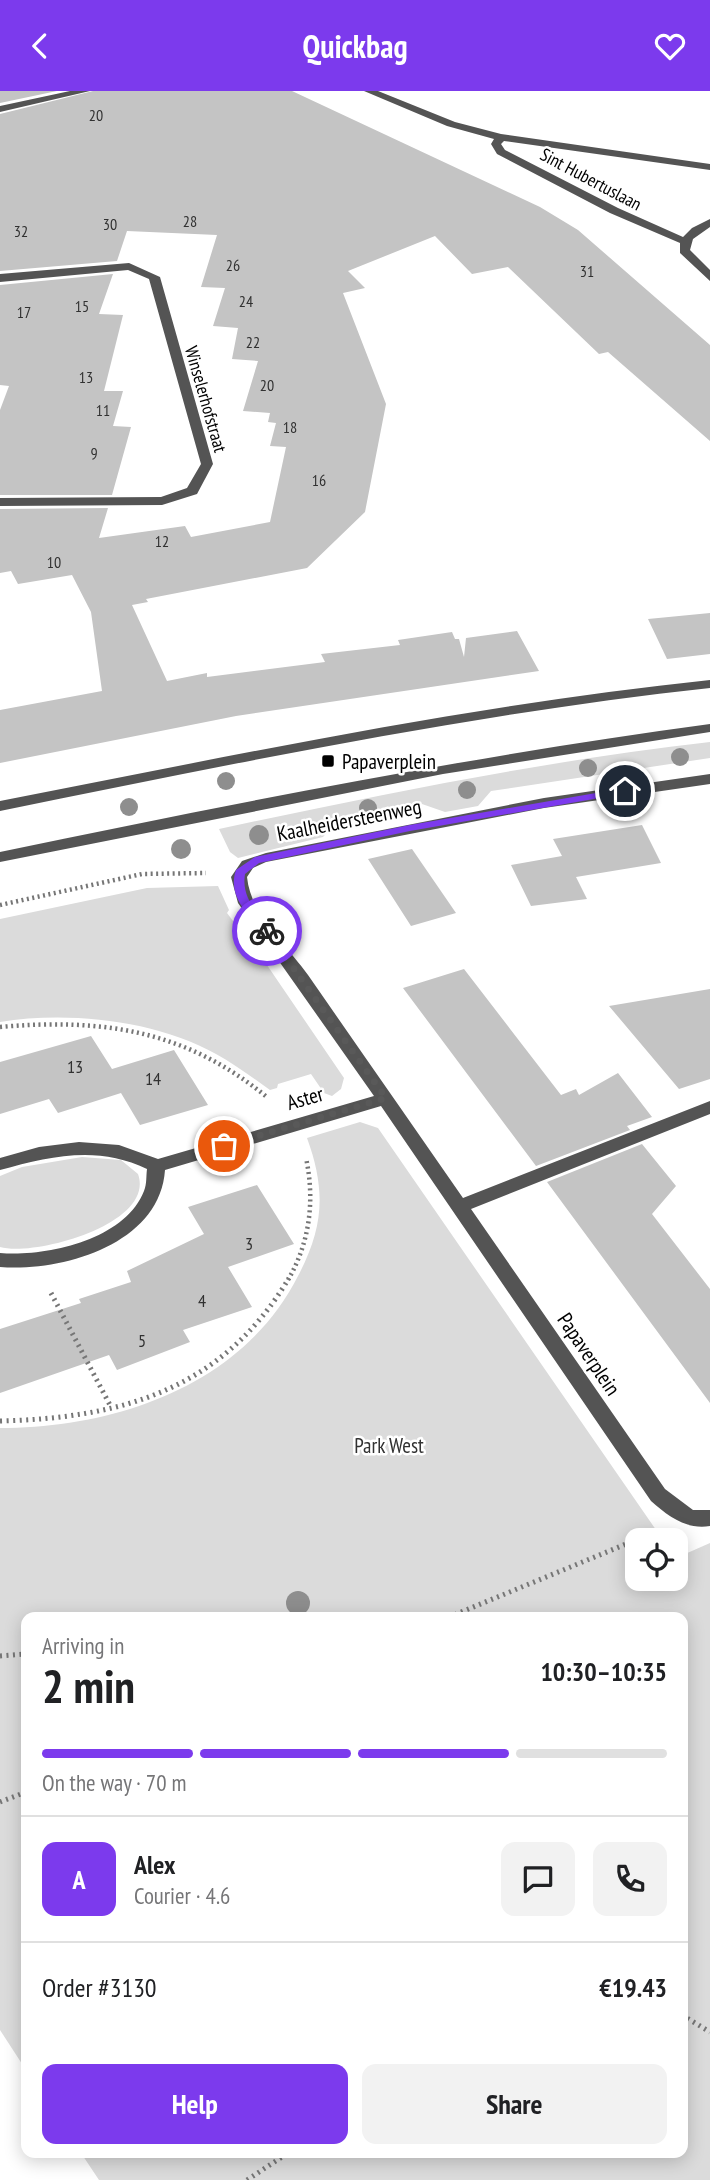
<!DOCTYPE html>
<meta charset="utf-8">
<style>
:root{--surface:#fff;--page:#f2f2f2;--text:#202124;--muted:#757577;--line:#e0e0e0;--accent:#7c3aed}
body{margin:0;font-family:"PT Sans Narrow",sans-serif;background:var(--page);color:var(--text);height:100vh;display:flex;flex-direction:column;font-size:26px;white-space:nowrap}
*{box-sizing:border-box;margin:0}
p{font-size:23px;color:var(--muted)}
.icon{flex:none;width:38px;height:38px;fill:none;stroke:currentColor;stroke-width:2;stroke-linecap:round;stroke-linejoin:round}
.map{position:relative;flex:1;overflow:hidden}
.details{position:absolute;left:21px;top:1521px;width:667px;height:546px;display:flex;flex-direction:column;background:var(--surface);border-radius:14px;box-shadow:0 4px 18px #0003}
.details>*{flex:none}
.buttons{position:absolute;left:625px;top:1437px;display:grid;gap:14px}
.buttons a{display:grid;place-items:center;width:63px;height:63px;border-radius:14px;background:var(--surface);box-shadow:0 4px 18px #0003;font-size:35px}
.pin{position:absolute;display:grid;place-items:center;width:60px;height:60px;color:#fff;margin:-30px;border:4px solid #fff;border-radius:50%;box-shadow:0 2px 7px #0007}
.courier{position:absolute;display:grid;place-items:center;width:70px;height:70px;margin:-35px;border:5px solid #7c3aed;border-radius:50%;background:#fff;color:#222;box-shadow:0 2px 9px #0007}
.overview em{font-style:normal;font-weight:700}
.overview div{display:flex;flex-direction:column-reverse}
.overview{display:flex;align-items:center;justify-content:space-between;height:119px;padding:0 21px}
h1{font-size:46px;font-weight:700;line-height:52px}
.bar{display:grid;grid-template-columns:repeat(4,1fr);gap:10px 7px;align-content:center;height:84px;padding:0 21px}
.bar i{height:9px;border-radius:5px;background:var(--line)}
.bar .current{background:var(--accent)}
.bar p{grid-column:span 4}
.line{display:flex;align-items:center;gap:18px;padding:0 21px;border-top:2px solid var(--line)}
.line div{flex:1}
.round{display:grid;place-items:center;flex:none;width:74px;height:74px;border-radius:14px;background:var(--page)}
.primary-button{display:flex;gap:14px;margin-top:auto;padding:14px 21px}
.primary-button a{flex:1;height:80px;border-radius:14px;background:var(--accent);color:#fff;font-size:28px;font-weight:700;line-height:80px;text-align:center}
.primary-button a+a{background:var(--page);color:var(--text)}
header{display:flex;justify-content:space-between;align-items:center;height:91px;padding:0 21px;background:var(--accent);color:#fff;font-size:32px;font-weight:700}
.map>svg:first-child{display:block}
.green{fill:#dbdbdb}
.building{fill:#c4c4c4}
.lines{fill:none;stroke-linecap:round;stroke-linejoin:round}
.path-far1{stroke:#767676;stroke-width:4.5;stroke-dasharray:2 3.5;stroke-linecap:butt}
.path{stroke:#767676;stroke-width:5;stroke-dasharray:2 4.5;stroke-linecap:butt}
.minor{fill:#545454;fill-rule:evenodd}
.tree{fill:#8e8e8e}
.route{fill:#7c3aed}
.done{stroke:#595959;stroke-width:7;stroke-dasharray:0 12.6}
.poi-dot{fill:#000;stroke:#fff;stroke-width:2.5}
.labels{text-anchor:middle;dominant-baseline:central;stroke-width:5;stroke-linejoin:round;paint-order:stroke}
.far-number-label{font-size:16px;fill:#313131}
.far-street-label{font-size:18px;fill:#000;stroke:#fff}
.number-label{font-size:18px;fill:#313131}
.poi-label{font-size:21px;fill:#000;stroke:#fff;text-anchor:start}
.street-label{font-size:21px;fill:#000;stroke:#fff}
.park-label{font-size:21px;fill:#323232;stroke:#fff}
</style>
<header><svg class="icon" aria-label="back" viewBox="0 0 24 24"><path d="M15 5l-7 7 7 7"/></svg>Quickbag<svg class="icon" aria-label="heart" viewBox="0 0 24 24"><path d="M12 20l-8-8c-3-5 5-10 8-4 3-6 11-1 8 4z"/></svg></header>
<div class="map">
<svg width="710" height="2089" viewBox="0 0 710 2089">
<rect width="100%" height="100%" fill="#fff"/>
<path class="green" d="M710,651v16l-219,33 -13,15 -33,6 -23,-8 -87,19 -12,14 -85,21 -8,-6 -11,-23c163,-35 325,-68 491,-87z
M218,795l11,24 -2,3 6,8h4l107,157 -3,11 -9,7 -8,-3 -13,-19 -33,10 -1,4 -7,2c-18,-13 -36,-26 -54,-36 -61,-34 -148,-43 -216,-32v-103l147,-31z
M360,1031l18,6 285,412h-26v39h39v-21l34,-15v637h-611l-18,-27h601v-536h-656v453l-26,-40v-602c116,0 243,-43 298,-152 26,-49 28,-86 9,-138z
M82,1066l39,3 17,14c18,50 -104,83 -138,73v-71l22,-9z"/>
<path class="building" d="M0,0h57l-57,12z
M93,0h199l248,116 38,23 132,115v96l-102,-89 -9,2 -91,-87 -36,7 -37,-38 -87,35 17,17 -22,5 43,111 -21,108 -58,56 -161,31 2,3 -16,3 35,76 40,-8v4l118,-15 -4,-8 79,-9 -2,-5 54,-8 3,7h4l5,18 2,-19 51,-7 22,40 -303,45 -236,47v-53l102,-19 -11,-79 -19,-37 -54,9 -7,-13 -11,2v-64l108,-1 -9,30 86,-12 6,11 79,-15 16,-75 -16,-1 6,-23 -8,-1 2,-9 -27,-2 15,-50 -26,-2 6,-31 -25,-2 12,-38 -24,-1 16,-52 -90,-4 -10,30 -117,10v-157z
M113,183l-14,40 24,1 -19,76h19l-10,35 18,1 -19,68h-112v-85l9,-24 -9,-1v-100z
M710,522v41l-43,5 -19,-40z
M642,734l19,38 -85,14 11,22 -56,7 -20,-41 51,-9 -9,-17z
M412,758l44,64 -45,13 -43,-67z
M464,878l97,126 15,-6 3,6 39,-22 34,44 -25,9 3,4 -94,36 -133,-178z
M710,898v90l-31,10 -70,-83z
M91,945l21,33 62,-19 34,55 -68,20 -19,-32 -63,20 -9,-14 -49,15v-52z
M642,1053l34,42 -24,28 58,75v114l-163,-221z
M257,1094l37,59 -66,23 24,40 -69,23 7,12 -73,28 -8,-15 -109,38v-64l81,-26 -2,-4 52,-17 -4,-11 77,-37 -16,-27z"/>
<g class="lines">
<path class="path-far1" d="M0,814l142,-31 64,-1
M0,936c103,-9 186,3 268,71
M288,1189c22,-38 27,-80 18,-122"/>
<path class="path" d="M51,1202l60,114
M0,1330c123,-3 223,-32 289,-143
M449,1526l199,-82
M0,1565l26,-2
M0,1711l26,-10
M682,1924l28,17
M247,2089l41,-27"/>
<path class="minor" d="M70,0h20l-90,21v-6z
M364,0h14l77,31 46,12 209,30v6l-206,-29 -3,3 4,6 113,58 65,29 9,-9 18,-9v8l-17,12 -3,11 20,20v11l-30,-28v-10l-70,-30 -113,-59 -6,-10 3,-5 -47,-13z
M129,172l31,14 53,187 -16,30 -35,11 -162,1v-8l161,-1 26,-9 14,-24 -52,-185 -21,-9 -128,12v-8z
M710,589v8c-239,26 -474,75 -710,123v-10c236,-46 471,-96 710,-121z
M710,633v8l-267,42 -443,88v-10c236,-49 471,-96 710,-128z
M710,683v10l-166,24 -278,54 -13,6 -6,9c4,39 39,67 61,98 52,75 103,148 155,223l247,-97v13l-239,95 194,280 28,21h17v16c-24,4 -42,-10 -59,-25l-270,-395 -216,64c-5,74 -102,102 -165,97v-14c46,4 125,-13 144,-62 3,-7 2,-15 3,-22 -49,-24 -97,-13 -147,1v-12l39,-11 40,-5 40,3 39,14 216,-63 -136,-193 -7,-26 11,-16 24,-8 278,-55z"/>
</g>
<g class="tree">
<circle cx="680" cy="666" r="9"/>
<circle cx="588" cy="677" r="9"/>
<circle cx="226" cy="690" r="9"/>
<circle cx="467" cy="699" r="9"/>
<circle cx="129" cy="716" r="9"/>
<circle cx="368" cy="717" r="9"/>
<circle cx="259" cy="744" r="10"/>
<circle cx="181" cy="758" r="10"/>
<circle cx="298" cy="1512" r="12"/>
</g>
<path class="route" d="M625,697l5,3 -2,2 -218,38 -151,32 -14,11c-4,25 13,38 27,57l-5,3 -4,-1c-15,-19 -36,-37 -27,-63l19,-13 155,-32z"/>
<g class="lines">
<path class="done" d="M224,1055l162,-48 -119,-167"/>
</g>
<rect class="poi-dot" x="321" y="663" width="14" height="14" rx="3.5"/>
<g class="labels">
<g class="far-number-label">
<text x="96" y="24">20</text>
<text x="190" y="130">28</text>
<text x="110" y="133">30</text>
<text x="21" y="140">32</text>
<text x="233" y="174">26</text>
<text x="587" y="180">31</text>
<text x="246" y="210">24</text>
<text x="82" y="215">15</text>
<text x="24" y="221">17</text>
<text x="253" y="251">22</text>
<text x="86" y="286">13</text>
<text x="267" y="294">20</text>
<text x="103" y="319">11</text>
<text x="290" y="336">18</text>
<text x="94" y="362">9</text>
<text x="319" y="389">16</text>
<text x="162" y="450">12</text>
<text x="54" y="471">10</text>
</g>
<g class="far-street-label">
<text transform="translate(591 88) rotate(28)">Sint Hubertuslaan</text>
<text transform="translate(206 308) rotate(74)">Winselerhofstraat</text>
</g>
<g class="number-label">
<text x="75" y="975">13</text>
<text x="153" y="987">14</text>
<text x="249" y="1152">3</text>
<text x="202" y="1209">4</text>
<text x="142" y="1249">5</text>
</g>
<g class="poi-label">
<text x="342" y="670">Papaverplein</text>
</g>
<g class="street-label">
<text transform="translate(349 729) rotate(-11)">Kaalheidersteenweg</text>
<text transform="translate(305 1007) rotate(-16)">Aster</text>
<text transform="translate(589 1263) rotate(56)">Papaverplein</text>
</g>
<g class="park-label">
<text x="389" y="1354">Park West</text>
</g>
</g>
</svg>
<div class="buttons">
<a><svg class="icon" aria-label="locate" viewBox="0 0 24 24"><circle cx="12" cy="12" r="6"/><path d="M12 2v4M12 18v4M2 12h4M18 12h4"/></svg></a>
</div>
<div class="pin" style="left:224px;top:1055px;background:#ea580c"><svg class="icon" aria-label="bag" viewBox="0 0 24 24"><path d="M5 8h14l-1 12H6zM9 8a3 3 0 0 1 6 0"/></svg></div>
<div class="pin" style="left:625px;top:700px;background:#1f2937"><svg class="icon" aria-label="home" viewBox="0 0 24 24"><path d="M3 11l9-7 9 7M6 9v11h12V9"/></svg></div>
<div class="courier" style="left:267px;top:840px"><svg class="icon" aria-label="bike" viewBox="0 0 24 24"><circle cx="6" cy="16" r="4"/><circle cx="18" cy="16" r="4"/><path d="M6 16l4-8h5l3 8M10 8l3 8H6M13 5h3"/></svg></div>
<section class="details">
<div class="overview"><div><h1>2 min</h1><p>Arriving in</p></div><em>10:30–10:35</em></div>
<div class="bar"><i class="current"></i><i class="current"></i><i class="current"></i><i></i><p>On the way · 70 m</p></div>
<div class="line" style="height:126px"><b class="round" style="background:var(--accent);color:#fff">A</b><div><b>Alex</b><p>Courier · 4.6</p></div><a class="round"><svg class="icon" aria-label="chat" viewBox="0 0 24 24"><path d="M4 5h16v11H9l-5 4z"/></svg></a><a class="round"><svg class="icon" aria-label="phone" viewBox="0 0 24 24"><path d="M5 4h4l2 5-3 2q2 4 5 5l2-3 5 2v4C11 20 4 13 5 4z"/></svg></a></div>
<div class="line" style="height:91px"><div>Order #3130</div><b>€19.43</b></div>
<div class="primary-button"><a>Help</a><a>Share</a></div>
</section>
</div>
